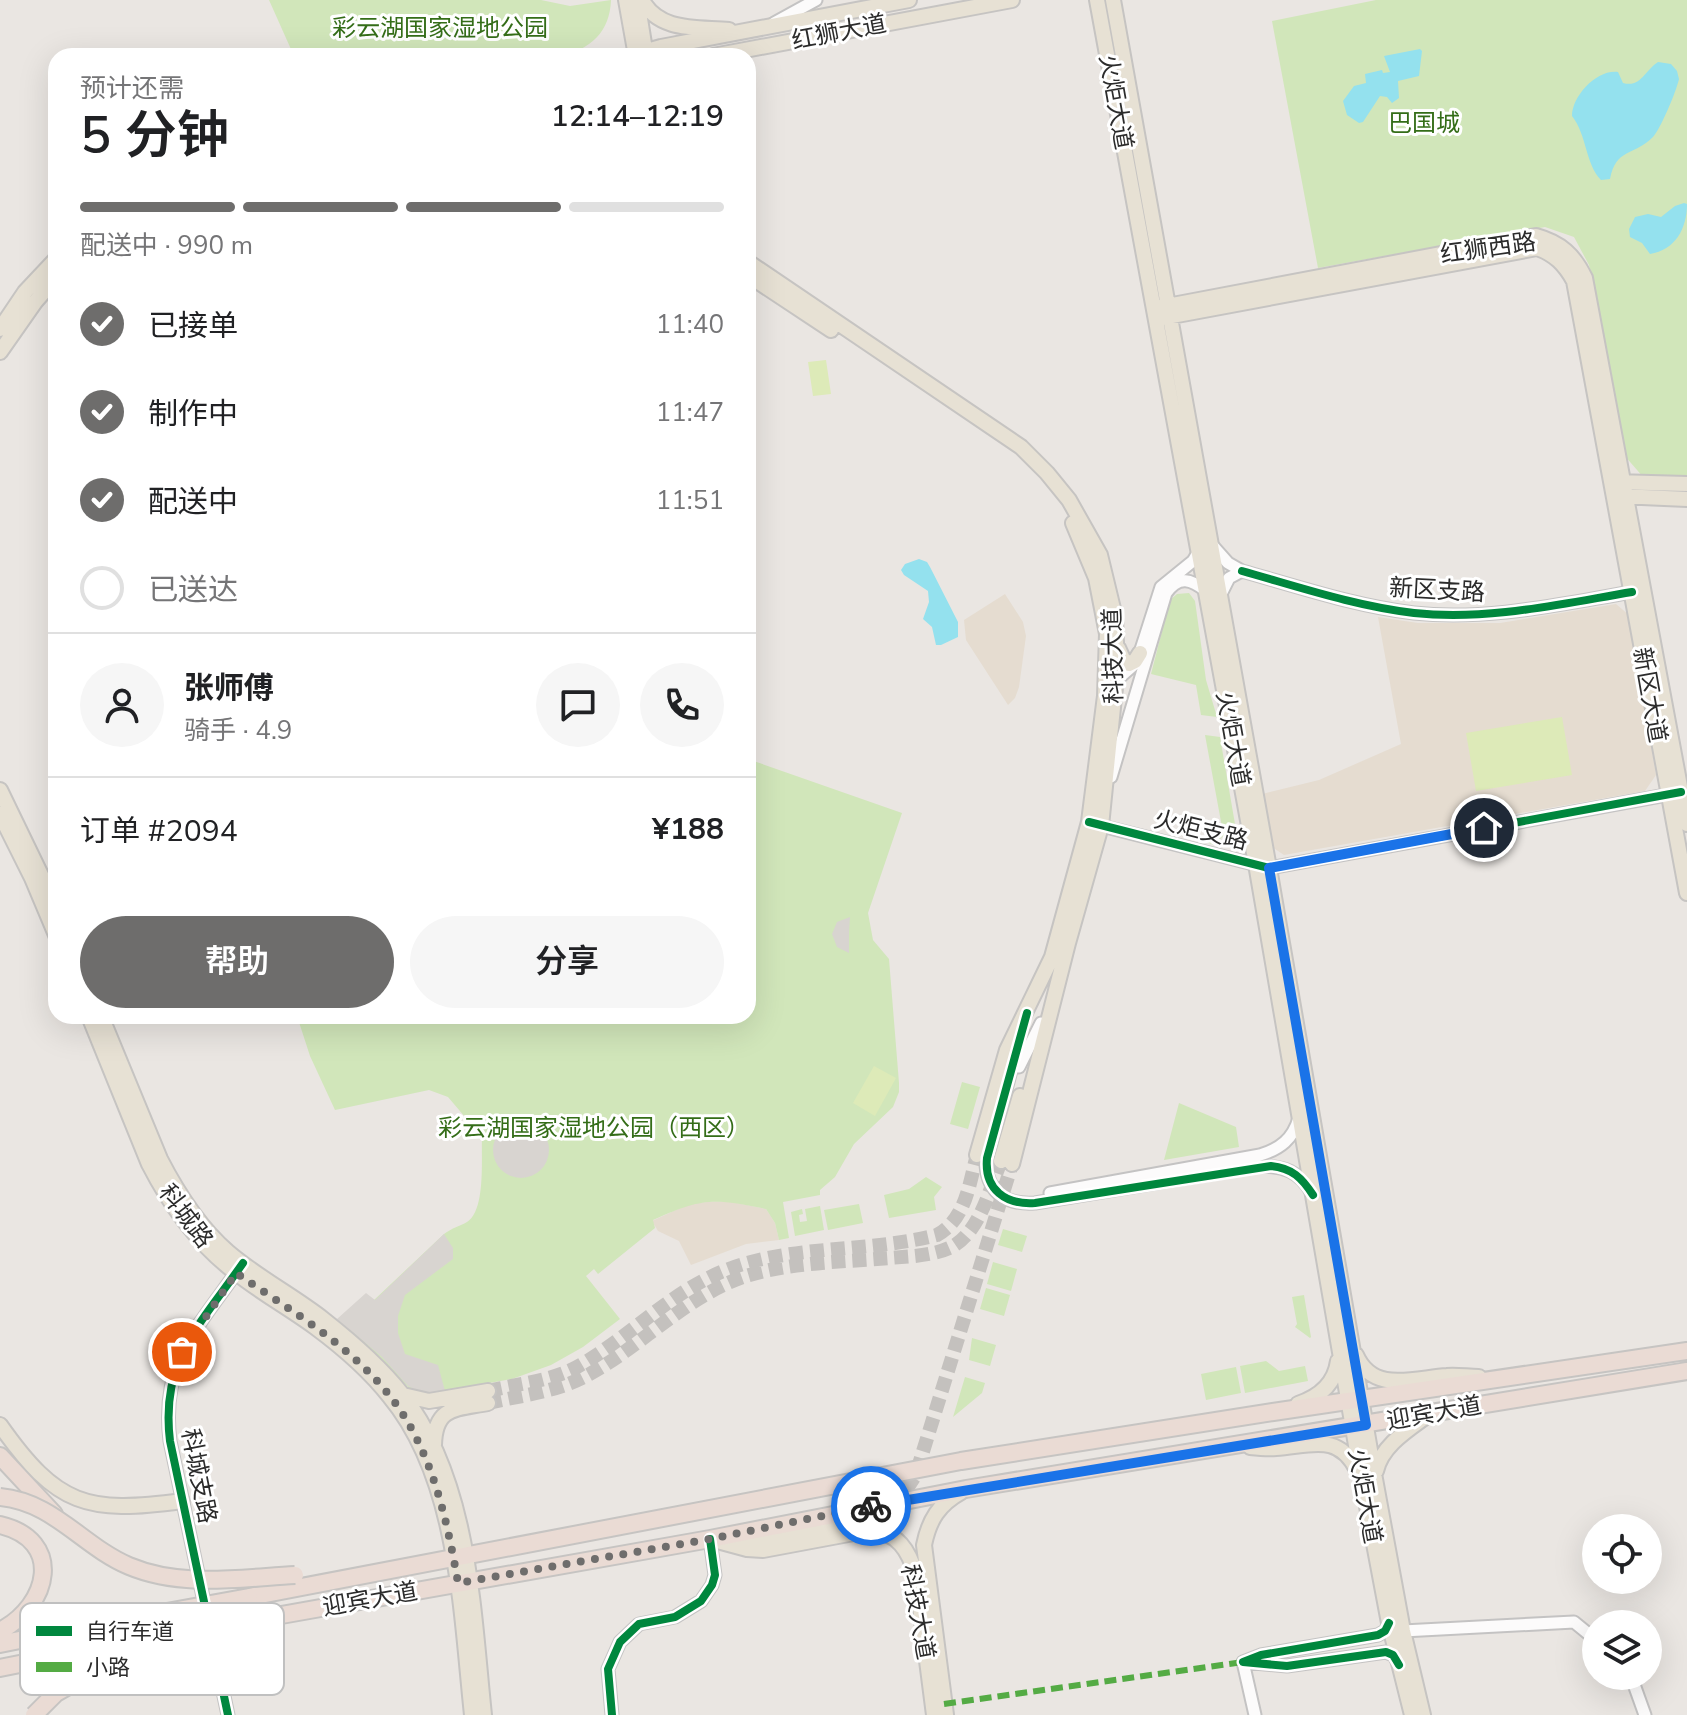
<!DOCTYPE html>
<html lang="zh">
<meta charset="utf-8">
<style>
:root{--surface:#fff;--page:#f6f6f6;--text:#202124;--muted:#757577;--line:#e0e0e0;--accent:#6e6d6c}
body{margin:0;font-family:"Nunito Sans","Noto Sans SC",sans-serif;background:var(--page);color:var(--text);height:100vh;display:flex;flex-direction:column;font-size:30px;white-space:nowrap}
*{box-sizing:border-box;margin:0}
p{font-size:26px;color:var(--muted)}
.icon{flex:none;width:44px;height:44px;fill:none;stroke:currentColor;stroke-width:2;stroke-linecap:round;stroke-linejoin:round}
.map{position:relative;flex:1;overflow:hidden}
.side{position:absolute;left:48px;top:48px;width:708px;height:976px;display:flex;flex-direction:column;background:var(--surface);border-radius:24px;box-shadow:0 8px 32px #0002}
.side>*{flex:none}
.controls{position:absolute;left:1582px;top:1514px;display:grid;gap:16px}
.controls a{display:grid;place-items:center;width:80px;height:80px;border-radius:50%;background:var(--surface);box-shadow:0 8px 32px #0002;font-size:40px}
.pin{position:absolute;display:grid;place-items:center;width:68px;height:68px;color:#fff;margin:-34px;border:4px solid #fff;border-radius:50%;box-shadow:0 2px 8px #0007}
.courier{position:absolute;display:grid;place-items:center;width:80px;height:80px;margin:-40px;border:6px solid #1a73e8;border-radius:50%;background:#fff;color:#222;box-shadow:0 2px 10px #0007}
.summary em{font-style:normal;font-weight:600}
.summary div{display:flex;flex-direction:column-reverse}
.summary{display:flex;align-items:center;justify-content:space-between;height:136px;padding:0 32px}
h1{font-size:52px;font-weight:600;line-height:60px}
.bar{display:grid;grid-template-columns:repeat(4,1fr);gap:12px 8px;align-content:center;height:96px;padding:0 32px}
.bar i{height:10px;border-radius:6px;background:var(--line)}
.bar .selected{background:var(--accent)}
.bar p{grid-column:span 4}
.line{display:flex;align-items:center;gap:20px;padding:0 32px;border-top:2px solid var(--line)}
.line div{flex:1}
.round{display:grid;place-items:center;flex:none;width:84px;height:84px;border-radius:42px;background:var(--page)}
ol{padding:0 32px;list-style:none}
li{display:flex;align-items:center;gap:24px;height:88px}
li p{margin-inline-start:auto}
li .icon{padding:8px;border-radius:50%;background:var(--accent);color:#fff;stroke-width:4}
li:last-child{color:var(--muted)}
li i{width:44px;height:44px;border:4px solid var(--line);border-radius:50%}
.action{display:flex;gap:16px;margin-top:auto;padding:16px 32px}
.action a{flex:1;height:92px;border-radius:48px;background:var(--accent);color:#fff;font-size:32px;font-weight:600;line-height:92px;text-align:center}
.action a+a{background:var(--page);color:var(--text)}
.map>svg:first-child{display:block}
.education{fill:#e5dcd0}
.green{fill:#d1e6ba}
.pitch{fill:#ddeab8}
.plaza{fill:#d8d4d0}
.water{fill:#94e1ee}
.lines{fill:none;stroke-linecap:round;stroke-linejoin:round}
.major-tunnel{stroke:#c4c1be;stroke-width:14;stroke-dasharray:14 7;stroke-linecap:butt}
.minor-casing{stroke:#c4c3c3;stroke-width:15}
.major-casing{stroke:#c6c4c2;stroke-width:18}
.highway-casing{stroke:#c6c4c2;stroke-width:20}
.minor{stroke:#fcfbfb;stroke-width:11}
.major{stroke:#e7e1d4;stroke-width:14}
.highway{stroke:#eadbd4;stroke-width:16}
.highway-bridge-casing{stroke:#c6c4c2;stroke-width:20;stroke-linecap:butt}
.highway-bridge{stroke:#eadbd4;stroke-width:16}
.quiet{stroke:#54ab44;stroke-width:6;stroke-dasharray:12 6;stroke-linecap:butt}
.cycleway-casing{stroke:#fff;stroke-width:13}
.cycleway{stroke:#00873e;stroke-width:8}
.done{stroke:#6e6d6c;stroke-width:8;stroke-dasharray:0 14.4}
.route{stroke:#1a73e8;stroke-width:10}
.labels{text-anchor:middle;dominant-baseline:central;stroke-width:6;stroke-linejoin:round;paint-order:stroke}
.park-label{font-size:24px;fill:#346d18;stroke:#fff}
.street-label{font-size:24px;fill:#2c2c2c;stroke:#fff}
.key{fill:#fff;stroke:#c0c0c0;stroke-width:2}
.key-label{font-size:22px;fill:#2c2c2c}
</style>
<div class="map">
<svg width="1687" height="1715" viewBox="0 0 1687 1715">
<rect width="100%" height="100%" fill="#eae6e2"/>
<path class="education" d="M1005,594l18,28 3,14 -7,51 -4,11 -7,7 -42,-65 -2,-20z
M1616,604l13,11 27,160 -11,16 -361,64 -12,-8 -10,-53 57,-14 82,-36 -23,-127 40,6h82z
M727,1201l39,8 9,14 4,17 -33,4 -55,21 -12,-24 -21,-10 -6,-10 39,-18z"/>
<path class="green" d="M269,0h272l29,6 41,-6c-1,32 -21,50 -51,56h-266z
M1376,0h311v479l-43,-1 -20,-23 -35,-190 -15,-28 -29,-10 -227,41 -46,-247z
M1189,593l6,8 11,79 11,37 -16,-2 -5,-30 -45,-11 19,-74 7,-6z
M1205,735l15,2 15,87 -21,21 -7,-3 15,-15z
M748,759l154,54 -34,100 5,27 16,19 10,124v9l-6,15 -39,37 -19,33 -15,13v5l-37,7 6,36 -10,2 -4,-17 -9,-14c-53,-11 -64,-11 -113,11l2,8 -57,46 -4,-5 -8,7 34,43 -37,28 -32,18 -39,14 -89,16 -15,-8 -27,-29 -32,-28 25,-30 70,-66c8,-6 16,-8 23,-12 19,-12 14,-63 15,-85l-34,-40 -19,-7 -94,20 -25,-54 -13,-40h451z
M962,1082l18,5 -12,42 -18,-5z
M1179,1103l57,24 3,20 -75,13z
M926,1177l16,10 -8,10 2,13 -47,8 -5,-23 25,-6z
M859,1204l4,19 -35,7 -4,-20z
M820,1206l4,24 -29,6 -4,-24 11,-3 1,5 -4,1 1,7 7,-1 -2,-12z
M1003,1229l24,7 -5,16 -24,-7z
M993,1262l24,7 -6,22 -24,-7z
M986,1288l24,7 -6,21 -24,-7z
M1304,1295l7,42 -1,1 -15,-11 2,-3 -5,-27z
M972,1338l24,7 -6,21 -21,-6z
M1266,1361l13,10 26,-5 3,15 -63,12 -5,-27z
M1236,1367l5,26 -35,7 -5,-26z
M965,1377l20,6 -3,10 -29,24z"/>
<path class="pitch" d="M826,360l5,34 -18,2 -5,-34z
M1562,717l10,58 -96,16 -10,-58z
M874,1066l22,12 -21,38 -22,-13z"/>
<path class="plaza" d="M850,917l-1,15v21l-12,-6 -5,-13 5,-12z
M493 1150a28 28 0 1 1 56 0a28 28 0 1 1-56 0Z
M444,1234l9,14v11l-48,36 -7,21v17l7,21 33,11 7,26 -21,3 -16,-8 -26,-29 -45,-38 29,-26 9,7z"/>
<path class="water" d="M1420,49l2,2 -3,25 -21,5 1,17 -7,5 -5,-6 -7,-1 -17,26 -4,1 -12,-8 -4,-14 11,-15 12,-3 -1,-9 17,-4 1,3 7,-1 -6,-16z
M1658,62l13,2 6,7 2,8c-3,13 -18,49 -26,58 -19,19 -37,11 -43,42l-9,1c-16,-17 -14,-45 -29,-64 0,-20 25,-47 46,-44l5,11c18,5 22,-13 35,-21z
M1684,203l3,1c0,25 -12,46 -37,50l-8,-11 -12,-6 -1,-8 6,-12 13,-3 13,3 14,-11z
M919,559l8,3 3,5 28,55v15l-17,8h-5l-4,-18 -9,-8 6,-17 -1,-11 -24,-16 -3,-5 4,-6z"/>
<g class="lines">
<path class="major-tunnel" d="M488,1391c29,-7 63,-10 89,-24 52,-29 93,-75 149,-97 67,-26 142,-17 211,-35 29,-16 32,-51 40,-80
M488,1403c31,-7 66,-11 94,-25 58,-29 101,-81 164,-102 46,-14 97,-14 144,-18 22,-2 46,-2 65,-13 26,-17 35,-57 46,-84
M853,1521c29,-7 48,-20 63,-47l96,-310"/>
<defs>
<path id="minor" d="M774,23l42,-23
M1212,545l16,18 14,8 -13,7 -9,18
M1242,571c57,16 113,35 172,42 73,8 146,-9 218,-21
M1113,683l24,-21 24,-75 32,-26 6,-10
M1111,777l55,-184c13,-18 25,-14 40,-2
M1094,824l175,44 408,-75
M1022,1029l-36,136c2,29 22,40 49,38l224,-37c25,0 40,5 53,27
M1019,1067l22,-44
M1050,1193l210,-38c20,-6 33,-16 39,-37
M1389,1623l-4,8 -7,4 -117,20 -18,7 44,4 99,-14 7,3 5,7
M1403,1631l171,-9 22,18
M1243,1662l12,53
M1631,1676l14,39
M228,1715l-58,-274c-10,-80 28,-113 70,-174
M612,1715l-4,-46 12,-27 19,-18 36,-7 26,-16 11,-16 3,-10 -5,-36"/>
<path id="major" d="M626,0l10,56
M637,0l9,56
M642,0c17,32 55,27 87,30
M1097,0l159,864 106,616 27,143 23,92
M1113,0l156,868 106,611 28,152 20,84
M629,56l32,-9 248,-47
M713,56l299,-56
M748,262l273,185 26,26 22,27 31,55 15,62 2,51 -16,158 -33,117 -56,221
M748,275l83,55
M1162,307l374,-71c25,7 38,19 49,42l102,546
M1161,318l376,-70c18,6 28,17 37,33l113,612
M0,329l25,-37 31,-33
M0,352l35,-50 21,-24
M1615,482l72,2
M1619,496l68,3
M1118,648l5,11 6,5 6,-3 5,-8
M0,790l56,116
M0,814l32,64 24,57
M89,1016l60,148c21,41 49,80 86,108 25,20 54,36 80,55 27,20 54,43 75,70 68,82 71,216 82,318
M101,1016l59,143c17,33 39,68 68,93 29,25 64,43 95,67 28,22 57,47 79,75 68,86 71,217 82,321
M977,1155l30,-105 45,-93 37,-135 16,-126 2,-62 -11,-56 -23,-55
M1001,1161l19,-65
M1356,1355c17,39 58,23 91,21 10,-1 21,1 32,1
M403,1395l26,6 59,-10
M1298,1404c21,-7 37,-20 40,-43
M0,1425c57,81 87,89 182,76
M434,1445c1,-39 22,-36 54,-42
M1250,1447c9,1 18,2 26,1 34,-2 62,-16 81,22
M1376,1471c6,-27 35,-43 56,-59
M710,1539l37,10 16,1 107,-20c28,2 39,21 46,45l18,140
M739,1543l114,-22
M946,1715l-22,-170c5,-25 15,-41 37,-53"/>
<path id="highway" d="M0,1456l54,58
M0,1525c64,15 50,80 0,106
M249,1597l712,-136 312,-49 414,-61
M253,1620l457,-81 256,-50 721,-118
M0,1644l90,-18
M0,1668l95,-19"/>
</defs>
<use href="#minor" class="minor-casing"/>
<use href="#major" class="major-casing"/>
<use href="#highway" class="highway-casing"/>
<use href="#minor" class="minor"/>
<use href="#major" class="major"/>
<use href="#highway" class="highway"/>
<defs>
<path id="highway-bridge" d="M0,1497c54,5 82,49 129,69 52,22 112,12 166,9
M90,1626l159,-29
M95,1649l158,-29
M34,1715l22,-22 44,-25 103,-26 32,-19"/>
</defs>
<use href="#highway-bridge" class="highway-bridge-casing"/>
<use href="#highway-bridge" class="highway-bridge"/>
<path class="quiet" d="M944,1704l299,-42"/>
<defs>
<path id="cycleway" d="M1242,571c57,16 113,35 172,42 73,8 146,-9 218,-21
M1089,822l180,46 412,-76
M1027,1013l-40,145c-3,32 19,47 48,45l236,-37c21,2 31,12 42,29
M1389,1623l-4,8 -7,4 -117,20 -18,7 44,4 99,-14 7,3 6,10
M228,1715l-58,-274c-10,-81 30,-116 73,-178
M612,1715l-4,-46 12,-27 19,-18 36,-7 26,-16 11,-16 3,-10 -5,-36"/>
</defs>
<use href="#cycleway" class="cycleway-casing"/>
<use href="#cycleway" class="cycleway"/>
</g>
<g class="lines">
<path class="done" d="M182,1352l54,-79c54,37 116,73 157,127 39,52 54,119 65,183l252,-44 161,-33"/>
<path class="route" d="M871,1506l495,-81 -97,-557 215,-40"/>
</g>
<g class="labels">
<g class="park-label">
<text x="440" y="28">彩云湖国家湿地公园</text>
<text x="1424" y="123">巴国城</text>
<text x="594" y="1128">彩云湖国家湿地公园（西区）</text>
</g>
<g class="street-label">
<text transform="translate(839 32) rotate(-11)">红狮大道</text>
<text transform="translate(1116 102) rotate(80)">火炬大道</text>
<text transform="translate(1488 248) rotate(-8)">红狮西路</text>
<text transform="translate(1437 590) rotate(3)">新区支路</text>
<text transform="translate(1113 656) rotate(-91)">科技大道</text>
<text transform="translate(1650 695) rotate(80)">新区大道</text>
<text transform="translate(1233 739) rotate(80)">火炬大道</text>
<text transform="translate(1201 830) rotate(14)">火炬支路</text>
<text transform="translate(186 1216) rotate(53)">科城路</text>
<text transform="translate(1434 1413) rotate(-10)">迎宾大道</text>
<text transform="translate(199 1476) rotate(79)">科城支路</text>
<text transform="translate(1365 1496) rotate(80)">火炬大道</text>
<text transform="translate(370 1599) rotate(-10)">迎宾大道</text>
<text transform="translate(918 1612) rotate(80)">科技大道</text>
</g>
</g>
<rect x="20" y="1603" width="264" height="92" rx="12" class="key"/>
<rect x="36" y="1626" width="36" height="10" fill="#00873e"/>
<rect x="36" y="1662" width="36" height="10" fill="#54ab44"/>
<g class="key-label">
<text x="86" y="1639">自行车道</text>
<text x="86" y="1675">小路</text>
</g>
</svg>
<div class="controls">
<a><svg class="icon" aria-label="locate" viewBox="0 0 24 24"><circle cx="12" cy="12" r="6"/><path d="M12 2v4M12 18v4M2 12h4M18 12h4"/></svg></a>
<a><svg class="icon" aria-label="layers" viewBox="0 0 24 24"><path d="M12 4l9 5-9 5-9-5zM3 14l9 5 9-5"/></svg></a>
</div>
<div class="pin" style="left:182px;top:1352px;background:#ea580c"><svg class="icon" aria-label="bag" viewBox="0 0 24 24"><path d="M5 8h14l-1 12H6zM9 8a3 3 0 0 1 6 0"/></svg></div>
<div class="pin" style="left:1484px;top:828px;background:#1f2937"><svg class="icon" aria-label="home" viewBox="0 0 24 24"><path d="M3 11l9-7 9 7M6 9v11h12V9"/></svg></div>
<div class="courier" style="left:871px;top:1506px"><svg class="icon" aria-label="bike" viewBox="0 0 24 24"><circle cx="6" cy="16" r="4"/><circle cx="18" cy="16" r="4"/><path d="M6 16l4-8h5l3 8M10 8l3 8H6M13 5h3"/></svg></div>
<section class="side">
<div class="summary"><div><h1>5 分钟</h1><p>预计还需</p></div><em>12:14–12:19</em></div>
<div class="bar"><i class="selected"></i><i class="selected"></i><i class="selected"></i><i></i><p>配送中 · 990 m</p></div>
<ol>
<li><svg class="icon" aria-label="check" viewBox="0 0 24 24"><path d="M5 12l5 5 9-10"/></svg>已接单<p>11:40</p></li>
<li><svg class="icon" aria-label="check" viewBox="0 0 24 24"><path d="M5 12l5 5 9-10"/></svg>制作中<p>11:47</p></li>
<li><svg class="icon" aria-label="check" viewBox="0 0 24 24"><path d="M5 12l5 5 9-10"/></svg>配送中<p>11:51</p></li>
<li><i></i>已送达</li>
</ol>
<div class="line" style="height:144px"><a class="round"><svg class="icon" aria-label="person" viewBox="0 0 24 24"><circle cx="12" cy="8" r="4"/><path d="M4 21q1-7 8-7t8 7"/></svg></a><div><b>张师傅</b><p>骑手 · 4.9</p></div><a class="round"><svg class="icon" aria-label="chat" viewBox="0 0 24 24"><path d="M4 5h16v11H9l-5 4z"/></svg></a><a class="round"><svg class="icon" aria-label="phone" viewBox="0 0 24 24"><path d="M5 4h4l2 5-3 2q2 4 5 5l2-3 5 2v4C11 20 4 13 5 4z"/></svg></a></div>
<div class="line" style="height:104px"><div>订单 #2094</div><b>¥188</b></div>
<div class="action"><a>帮助</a><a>分享</a></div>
</section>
</div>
